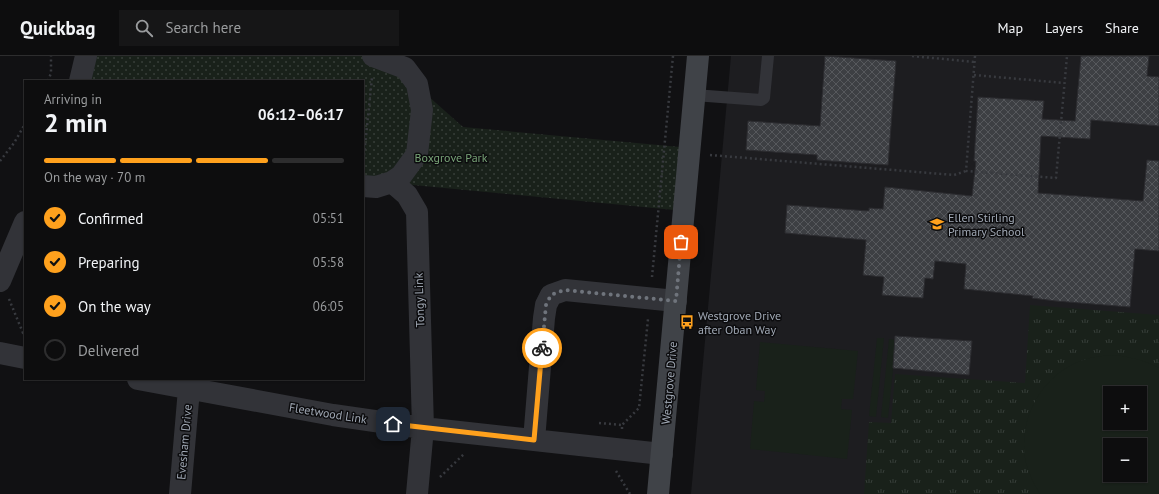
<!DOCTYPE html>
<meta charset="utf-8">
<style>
:root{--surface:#0d0d0e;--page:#161617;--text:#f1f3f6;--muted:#9a9c9e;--line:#2d2d2e;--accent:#ffa11d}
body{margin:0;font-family:"PT Sans",sans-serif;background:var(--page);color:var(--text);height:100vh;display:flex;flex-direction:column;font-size:15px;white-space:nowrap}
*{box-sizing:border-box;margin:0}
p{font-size:13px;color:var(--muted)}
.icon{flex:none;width:22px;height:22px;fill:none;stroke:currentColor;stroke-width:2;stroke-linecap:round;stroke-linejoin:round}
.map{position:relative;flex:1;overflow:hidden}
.side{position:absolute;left:24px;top:24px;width:340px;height:300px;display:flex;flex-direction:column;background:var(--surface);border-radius:0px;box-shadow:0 1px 3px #0004,0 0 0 1px var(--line)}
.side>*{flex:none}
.fabs{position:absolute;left:1103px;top:330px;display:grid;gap:8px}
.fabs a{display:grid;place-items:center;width:44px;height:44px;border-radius:0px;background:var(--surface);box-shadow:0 1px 3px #0004,0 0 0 1px var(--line);font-size:20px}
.pin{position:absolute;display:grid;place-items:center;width:34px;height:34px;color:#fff;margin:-17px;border-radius:8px;box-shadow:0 2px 6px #0006}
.courier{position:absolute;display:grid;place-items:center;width:40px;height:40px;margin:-20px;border:3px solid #ffa11d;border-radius:50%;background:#fff;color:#222;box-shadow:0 1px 5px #0007}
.head em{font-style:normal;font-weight:800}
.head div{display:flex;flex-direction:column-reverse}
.head{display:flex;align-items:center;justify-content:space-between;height:68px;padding:0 20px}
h1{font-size:26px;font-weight:800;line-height:30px}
.bar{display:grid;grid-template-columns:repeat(4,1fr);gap:6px 4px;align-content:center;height:48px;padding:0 20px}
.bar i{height:5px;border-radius:3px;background:var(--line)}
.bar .on{background:var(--accent)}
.bar p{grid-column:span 4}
ol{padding:0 20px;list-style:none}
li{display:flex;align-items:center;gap:12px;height:44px}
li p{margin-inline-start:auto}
li .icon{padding:4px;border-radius:50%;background:var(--accent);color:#111;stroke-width:4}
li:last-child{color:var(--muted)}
li i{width:22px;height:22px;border:2px solid var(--line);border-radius:50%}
header{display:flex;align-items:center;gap:24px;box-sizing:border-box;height:56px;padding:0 20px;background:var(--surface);border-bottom:1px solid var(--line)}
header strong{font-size:19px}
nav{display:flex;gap:22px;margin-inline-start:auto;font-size:14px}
.search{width:280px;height:36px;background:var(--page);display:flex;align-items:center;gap:10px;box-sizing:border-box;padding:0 14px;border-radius:0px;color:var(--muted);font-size:15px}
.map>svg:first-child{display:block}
.built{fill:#1d1d20;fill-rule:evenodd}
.grass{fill:url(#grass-tufts);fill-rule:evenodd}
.park{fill:url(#park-dots)}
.garden{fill:#19211a;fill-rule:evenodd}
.building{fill:url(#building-cross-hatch);stroke:#2b2b2f}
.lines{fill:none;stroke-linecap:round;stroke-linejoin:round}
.path{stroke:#383a3f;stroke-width:2.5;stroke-dasharray:2 3;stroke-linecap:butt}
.lane{stroke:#323338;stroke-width:12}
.street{stroke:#323338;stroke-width:22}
.secondary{stroke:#404348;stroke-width:22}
.done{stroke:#6f747c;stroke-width:4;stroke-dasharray:0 7.2}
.route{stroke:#ffa11d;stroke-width:5}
.labels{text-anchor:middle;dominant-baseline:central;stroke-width:3;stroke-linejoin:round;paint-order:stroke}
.park-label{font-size:12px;fill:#77a276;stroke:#0c0c0e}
.poi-label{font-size:12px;fill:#a1a9b5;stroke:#0c0c0e;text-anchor:start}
.street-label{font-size:12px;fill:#a1a9b5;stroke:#0c0c0e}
</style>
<header>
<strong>Quickbag</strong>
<div class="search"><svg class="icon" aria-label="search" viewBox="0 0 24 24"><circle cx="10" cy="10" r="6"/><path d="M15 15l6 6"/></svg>Search here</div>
<nav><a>Map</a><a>Layers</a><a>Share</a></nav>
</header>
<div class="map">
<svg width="1159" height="438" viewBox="0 0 1159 438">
<defs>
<pattern id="grass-tufts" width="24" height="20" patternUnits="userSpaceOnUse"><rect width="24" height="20" fill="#19211a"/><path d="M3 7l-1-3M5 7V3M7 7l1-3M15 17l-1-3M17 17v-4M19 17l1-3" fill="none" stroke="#373e39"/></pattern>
<pattern id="park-dots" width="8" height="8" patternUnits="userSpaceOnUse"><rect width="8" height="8" fill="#19211a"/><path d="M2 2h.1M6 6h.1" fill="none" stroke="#373e39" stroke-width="1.8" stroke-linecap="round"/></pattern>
<pattern id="building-cross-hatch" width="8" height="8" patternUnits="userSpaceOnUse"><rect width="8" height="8" fill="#3d3f43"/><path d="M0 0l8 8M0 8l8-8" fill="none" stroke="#56585c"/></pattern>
</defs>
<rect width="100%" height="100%" fill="#111113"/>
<path class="built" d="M731,0h428v438h-468zM1110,337h30v30h-30zM1110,389h30v30h-30z"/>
<path class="grass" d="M1030,249l129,10v179h-295l5,-72 22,1 4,-49 130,9zM1110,337h30v30h-30zM1110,389h30v30h-30z"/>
<path class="park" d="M86,0h289l43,31 45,40 228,21 -6,63 -293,-28 -29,3v-105h-283z"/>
<path class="garden" d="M877,282h7l-8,79 -7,-1z
M889,283l7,1 -8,78 -7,-1z
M760,286l98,9 -5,48h-11l-1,10 11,1 -5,49 -97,-10 4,-48 10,1 1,-11 -9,-1z
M1114,299c16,2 31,5 45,13v126h-119c-6,-10 -11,-20 -14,-31 -9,-40 13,-85 52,-101 11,-5 24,-6 36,-7zM1110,337h30v30h-30zM1110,389h30v30h-30z"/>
<path class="building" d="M825,0l71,5 -8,104 -71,-5v-5l-71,-5 2,-29 72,5z
M1081,0h68l-2,20 12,1v49l-68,-6 -1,19 -49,-3 -3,57 105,8 4,-41 12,1v90l-24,-2 -5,58 -74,-6 -24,-3 1,-2 -69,-7 2,-25 -31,-3 -2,18 -8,-1 -2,20 -41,-3 2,-18 -21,-2 3,-35 -81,-7 2,-28 82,6v-3l14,1 2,-22 87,9 4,-35h-2l4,-64 66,4 -2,18 33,2z
M895,280l77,5 -3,34 -76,-7z"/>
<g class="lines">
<path class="path" d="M912,0l63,6
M975,0l-9,115 90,7 11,-122
M974,19l90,8
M48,25l3,-8v-17
M710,99l244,20 12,-4
M0,105l14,-18 11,-19
M363,109l9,-87
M652,221l21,-221
M9,243l14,34h2
M599,367l23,2
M622,373v-4l17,-17 9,-89
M616,415l14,23
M440,421l24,-23"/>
<path class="lane" d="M694,39l67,5 3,-2 4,-42"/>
<path class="street" d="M80,25l6,-25
M392,126l15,13 10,17 6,216 -6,66
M363,130l13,1 16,-5 9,-6 16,-22 5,-44 -5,-26 -12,-16 -32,-12
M0,225l25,-59
M0,297l25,5
M138,323l195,36 90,13 239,26
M534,384l10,-122 2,-13 5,-10 14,-5 111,11
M180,438l9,-105"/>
<path class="secondary" d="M658,438l40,-438"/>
</g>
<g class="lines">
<path class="done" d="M542,292l4,-43 5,-10 13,-5 112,11 5,-59"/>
<path class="route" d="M393,368l141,16 8,-92"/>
</g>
<defs>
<symbol id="school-bare" viewBox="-9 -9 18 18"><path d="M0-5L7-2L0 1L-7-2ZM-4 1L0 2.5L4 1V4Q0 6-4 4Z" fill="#ffa11d" stroke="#0c0c0e" stroke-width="2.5" paint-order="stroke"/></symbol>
<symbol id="bus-bare" viewBox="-9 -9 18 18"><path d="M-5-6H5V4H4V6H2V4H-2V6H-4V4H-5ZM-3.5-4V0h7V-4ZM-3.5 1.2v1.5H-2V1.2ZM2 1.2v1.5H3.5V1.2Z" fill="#ffa11d" stroke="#0c0c0e" stroke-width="2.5" paint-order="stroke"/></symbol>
</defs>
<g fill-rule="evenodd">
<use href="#school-bare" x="927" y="158" width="20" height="20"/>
<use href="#bus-bare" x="677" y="256" width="20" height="20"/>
</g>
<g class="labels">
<g class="park-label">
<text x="451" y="101">Boxgrove Park</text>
</g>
<g class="poi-label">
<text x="948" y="161">Ellen Stirling<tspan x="948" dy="14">Primary School</tspan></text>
<text x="698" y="259">Westgrove Drive<tspan x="698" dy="14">after Oban Way</tspan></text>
</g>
<g class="street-label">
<text transform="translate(419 244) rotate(-92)">Tongy Link</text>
<text transform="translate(669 327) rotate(-85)">Westgrove Drive</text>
<text transform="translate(328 357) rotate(9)">Fleetwood Link</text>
<text transform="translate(184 386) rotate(-85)">Evesham Drive</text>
</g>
</g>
</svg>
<div class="fabs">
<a>+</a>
<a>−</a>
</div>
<div class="pin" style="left:681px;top:186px;background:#ea580c"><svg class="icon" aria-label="bag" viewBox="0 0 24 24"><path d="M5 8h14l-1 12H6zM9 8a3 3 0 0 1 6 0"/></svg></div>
<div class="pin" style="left:393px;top:368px;background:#1f2937"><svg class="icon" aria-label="home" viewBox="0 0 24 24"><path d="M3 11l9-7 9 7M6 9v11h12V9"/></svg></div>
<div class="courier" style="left:542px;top:292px"><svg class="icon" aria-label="bike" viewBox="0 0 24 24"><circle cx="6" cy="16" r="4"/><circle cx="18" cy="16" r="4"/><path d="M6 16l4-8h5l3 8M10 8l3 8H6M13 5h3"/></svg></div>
<section class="side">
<div class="head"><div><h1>2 min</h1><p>Arriving in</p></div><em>06:12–06:17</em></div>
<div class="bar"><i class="on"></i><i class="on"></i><i class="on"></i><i></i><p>On the way · 70 m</p></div>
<ol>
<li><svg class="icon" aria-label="check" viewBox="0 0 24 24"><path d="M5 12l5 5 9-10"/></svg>Confirmed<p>05:51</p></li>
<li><svg class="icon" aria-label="check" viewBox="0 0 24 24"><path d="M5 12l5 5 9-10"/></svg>Preparing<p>05:58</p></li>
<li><svg class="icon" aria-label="check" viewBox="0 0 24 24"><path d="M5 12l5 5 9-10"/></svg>On the way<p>06:05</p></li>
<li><i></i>Delivered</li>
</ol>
</section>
</div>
